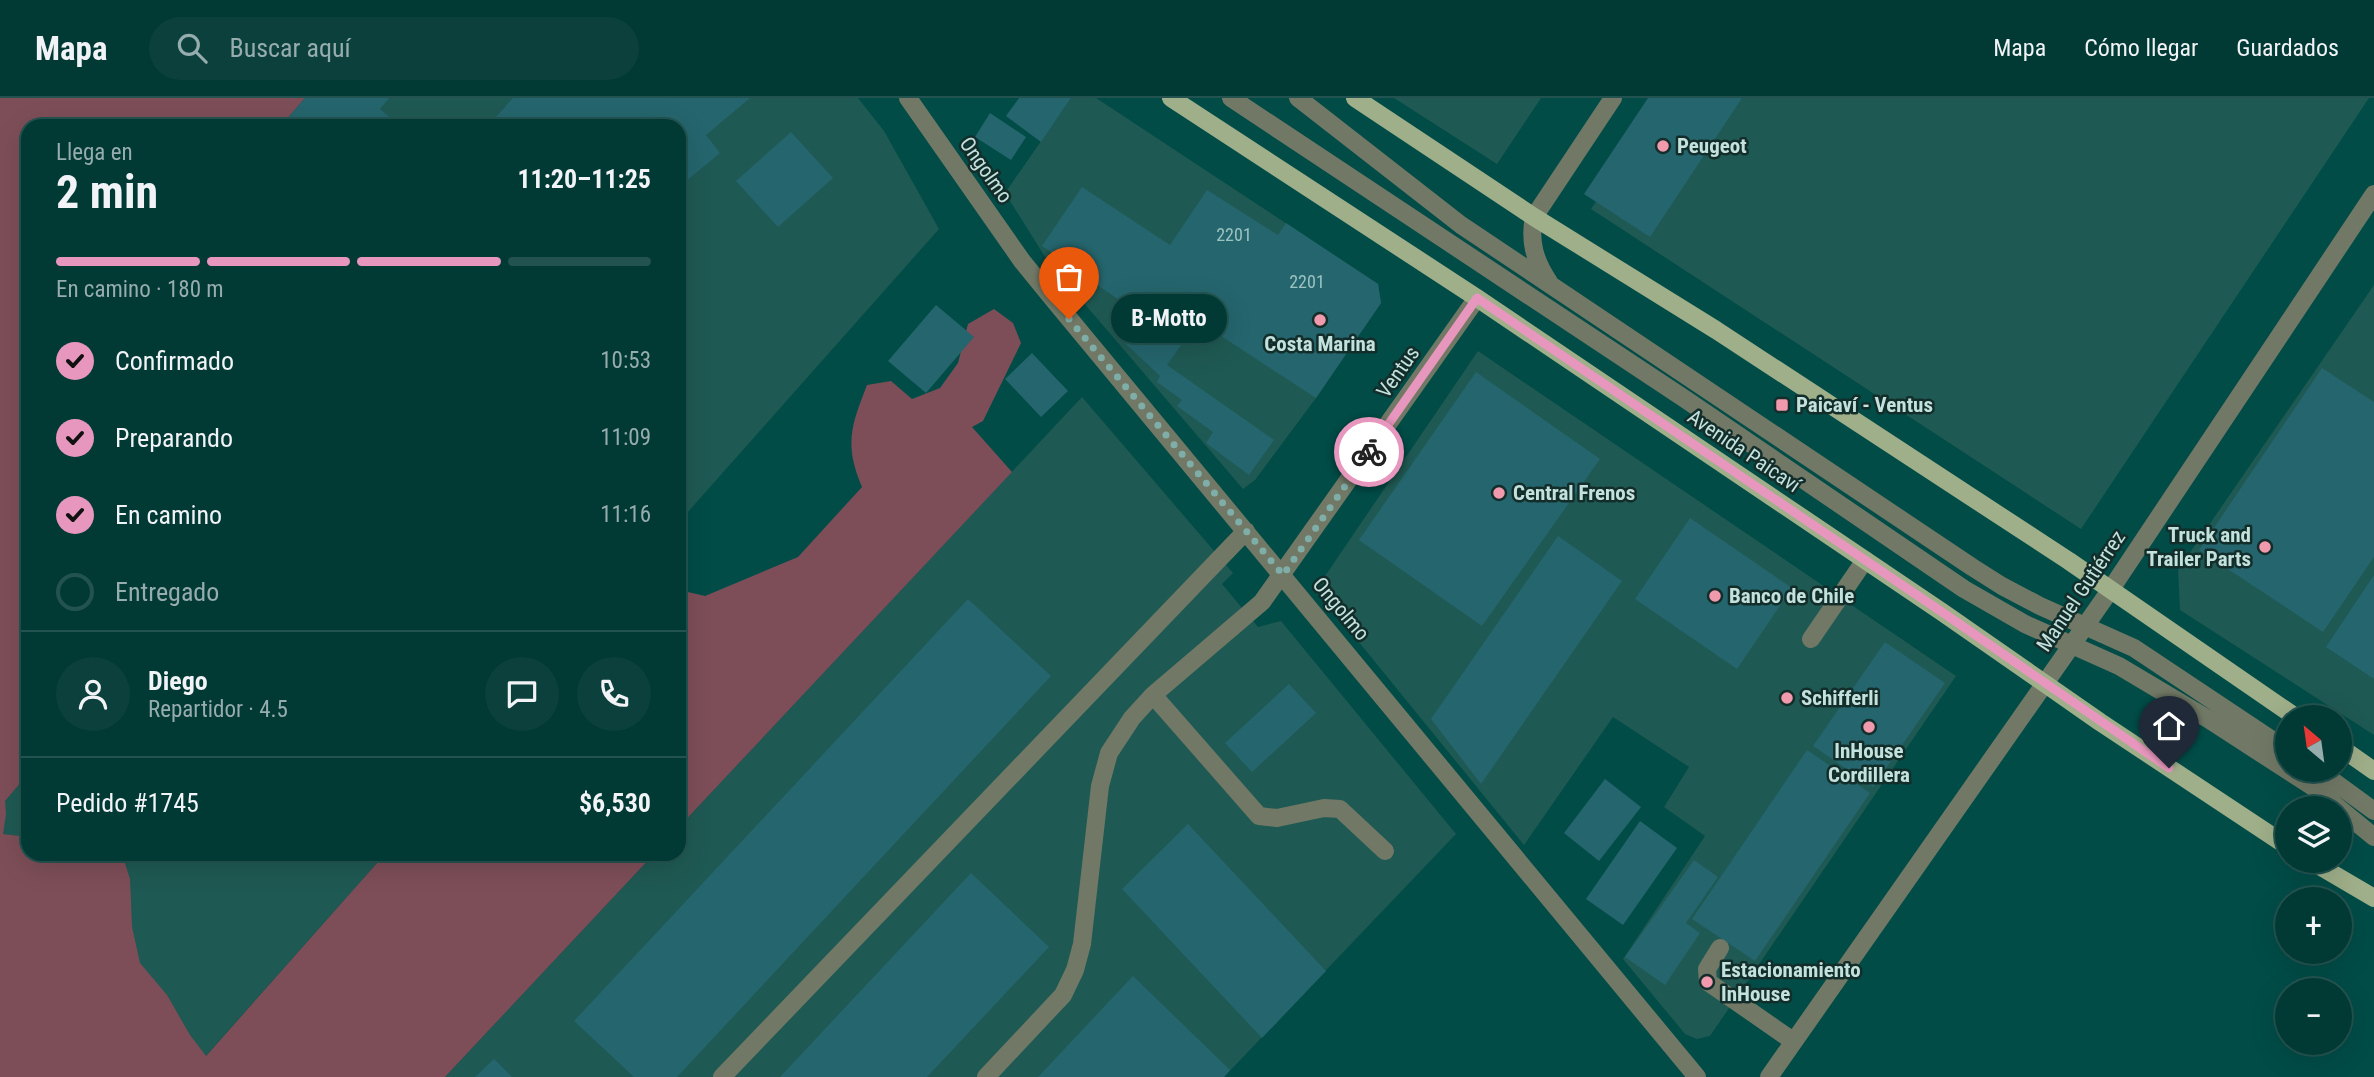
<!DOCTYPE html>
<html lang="es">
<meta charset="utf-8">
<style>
:root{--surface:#013935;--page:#0b403d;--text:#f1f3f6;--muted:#96acad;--line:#235350;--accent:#e797bd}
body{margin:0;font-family:"Roboto Condensed",sans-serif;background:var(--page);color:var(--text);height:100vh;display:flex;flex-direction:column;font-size:26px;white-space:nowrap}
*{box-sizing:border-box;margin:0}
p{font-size:23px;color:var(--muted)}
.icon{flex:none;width:38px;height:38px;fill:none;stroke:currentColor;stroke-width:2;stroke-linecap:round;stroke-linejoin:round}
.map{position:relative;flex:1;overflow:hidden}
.panel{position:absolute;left:21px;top:21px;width:665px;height:742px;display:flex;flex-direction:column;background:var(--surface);border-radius:21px;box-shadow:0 7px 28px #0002,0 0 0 2px var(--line)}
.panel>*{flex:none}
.needle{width:46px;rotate:331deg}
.controls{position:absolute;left:2275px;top:607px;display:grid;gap:14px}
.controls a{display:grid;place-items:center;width:77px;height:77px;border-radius:50%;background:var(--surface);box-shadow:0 7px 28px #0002,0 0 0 2px var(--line);font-size:35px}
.pin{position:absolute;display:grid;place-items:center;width:60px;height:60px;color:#fff;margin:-72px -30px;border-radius:50% 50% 50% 0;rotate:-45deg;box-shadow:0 0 7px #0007}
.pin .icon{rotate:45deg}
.courier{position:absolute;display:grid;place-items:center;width:70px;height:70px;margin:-35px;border:5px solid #e797bd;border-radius:50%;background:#fff;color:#222;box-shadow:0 2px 9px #0007}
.bubble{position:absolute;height:49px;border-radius:24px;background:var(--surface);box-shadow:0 7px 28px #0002,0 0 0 2px var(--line);font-size:23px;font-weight:700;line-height:49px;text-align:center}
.head em{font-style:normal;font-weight:700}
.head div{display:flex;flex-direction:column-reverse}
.head{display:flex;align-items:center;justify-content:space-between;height:119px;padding:0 35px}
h1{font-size:46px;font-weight:700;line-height:52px}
.bar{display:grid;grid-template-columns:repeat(4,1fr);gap:10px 7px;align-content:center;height:84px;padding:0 35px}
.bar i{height:9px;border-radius:5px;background:var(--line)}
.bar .on{background:var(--accent)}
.bar p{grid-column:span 4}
.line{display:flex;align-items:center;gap:18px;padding:0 35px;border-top:2px solid var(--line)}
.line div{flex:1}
.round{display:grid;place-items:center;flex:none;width:74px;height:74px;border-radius:37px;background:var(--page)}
ol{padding:0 35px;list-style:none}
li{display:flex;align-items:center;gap:21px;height:77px}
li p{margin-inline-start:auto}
li .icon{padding:7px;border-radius:50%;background:var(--accent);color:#111;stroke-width:4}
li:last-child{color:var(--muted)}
li i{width:38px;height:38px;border:4px solid var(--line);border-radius:50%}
header{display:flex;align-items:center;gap:42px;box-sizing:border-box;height:98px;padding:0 35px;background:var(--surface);border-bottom:2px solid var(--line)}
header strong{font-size:33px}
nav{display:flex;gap:38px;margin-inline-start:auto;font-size:24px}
.search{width:490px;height:63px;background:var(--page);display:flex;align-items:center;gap:18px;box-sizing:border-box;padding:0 24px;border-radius:38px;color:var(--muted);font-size:26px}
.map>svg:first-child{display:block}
.built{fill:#1f5953}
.green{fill:#7d4e58}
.building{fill:#25656d}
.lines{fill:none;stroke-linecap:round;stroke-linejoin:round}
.minor{stroke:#717966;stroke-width:18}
.major{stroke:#9faf89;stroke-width:18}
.done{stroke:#7faea9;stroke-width:7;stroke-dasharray:0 12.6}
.route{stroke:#e797bd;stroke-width:9}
.poi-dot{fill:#f29aad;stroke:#132d2a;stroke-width:2.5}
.labels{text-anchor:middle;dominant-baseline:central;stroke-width:5;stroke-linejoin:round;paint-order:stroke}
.number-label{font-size:18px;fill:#9cc3c2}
.poi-label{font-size:21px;font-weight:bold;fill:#c3e2de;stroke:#132d2a;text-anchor:start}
.street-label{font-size:21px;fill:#c3e2de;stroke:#132d2a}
</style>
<header>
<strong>Mapa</strong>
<div class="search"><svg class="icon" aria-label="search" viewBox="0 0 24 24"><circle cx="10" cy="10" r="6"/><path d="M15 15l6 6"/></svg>Buscar aquí</div>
<nav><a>Mapa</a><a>Cómo llegar</a><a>Guardados</a></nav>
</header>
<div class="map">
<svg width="2374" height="979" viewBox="0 0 2374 979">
<rect width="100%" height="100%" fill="#014c47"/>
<path class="built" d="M305,0h553l26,33 55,98 -260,293v-396h-398z
M1071,0h25l282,186 3,19 -65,95 -61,82 -12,9 -196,-229 -42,-67z
M1394,0h147l-44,66z
M1665,0h704l-288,431 -490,-320z
M2374,187v450l-194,-125 -2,-40z
M1478,253l478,325 -246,360 -13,3 -12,-5 -62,-75 82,-123 -41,-29 25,-40 -76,-50 -89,128 -201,-247v-19z
M1082,299l151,176 -11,11 36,43 23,-6 175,213 -232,243h-779l209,-223h25v-27z
M28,676v80h357l-198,223 -187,-227v-44z"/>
<path class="green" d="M0,0h305l-24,28h-253v648l-23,27 1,13 -3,20 25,3v17h94l8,25 2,48 8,36 27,32 23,40 16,21 179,-202h269l-209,223h-445z
M994,211l19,14 8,20 -38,78 -11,6 40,45 -333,355v-237l26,6 93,-39 64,-70c-18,-42 -11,-61 5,-102l24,-4 21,18 28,-11 18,-25 10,-39z"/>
<path class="building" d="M305,0h84l-9,11 20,17h-119z
M513,0h237l-44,37 14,18 -41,34v-61h-191z
M1019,0h52l-30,44 -35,-26z
M1648,0h94l-92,139 -66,-43z
M990,15l36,24 -15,23 -36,-23z
M791,34l42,46 -55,49 -42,-46z
M1082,89l88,58 37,-55 71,45 8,-12 92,61 3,19 -65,95 -118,-77 -31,44 107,75 -25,35 -43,-32 7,-11 -36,-26 5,-6 -25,-18 3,-6 -48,-45 17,-24 -87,-61z
M936,207l38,32 -48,56 -38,-32z
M1032,255l36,38 -27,26 -36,-38z
M2322,270l52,34v155l-51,75 -124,-82z
M1476,274l124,87 -118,167 -123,-86z
M1690,420l102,70 -55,81 -102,-70z
M1558,438l64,45 -141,203 -50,-65z
M2374,477v104l-48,-32z
M968,501l83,77 -374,401h-43l-60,-56z
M1885,544l60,41 -72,104 -60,-41z
M1289,586l27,29 -64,59 -27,-29z
M1807,652l63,43 -115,168 -63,-42z
M1605,681l36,28 -42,54 -35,-28z
M1640,723l37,27 -54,77 -37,-26z
M1188,726l138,147 -64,67 -140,-149z
M1694,762l24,17 -32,46 14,10 -35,52 -40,-28z
M971,775l78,74 -122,130h-147z
M1133,878l97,94 -6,7h-186z
M494,961l18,18h-37z"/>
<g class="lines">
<path class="minor" d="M908,0l114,163 31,38 644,778
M1231,0l454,301 279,190 61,35 94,42 89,53 105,68 61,50
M1298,0l163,127 511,342 30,19 38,20 94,42 153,102
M1549,184c-14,-21 -20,-40 -15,-65l79,-119
M1811,541l54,-79
M1153,597l106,121 18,2 47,-10 16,1 45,42
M2318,672l56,41
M1720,850l-13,21 1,13 85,59
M722,979l524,-546
M986,979l77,-82 12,-25 7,-26 18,-158 9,-33 23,-35 21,-23 109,-93 215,-304
M1769,979l342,-488 263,-395"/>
<path class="major" d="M1171,0l306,200 465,314 158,110 187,124
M1355,0l179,119 182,113 353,231 228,157
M2340,649l34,24
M2311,763l63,37"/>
</g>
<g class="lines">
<path class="done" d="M1069,221l214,256 86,-123"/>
<path class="route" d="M1369,354l108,-154 465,314 227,156"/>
</g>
<g class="poi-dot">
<circle cx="1663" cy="48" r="7"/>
<circle cx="1320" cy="222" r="7"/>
<rect x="1775" y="300" width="14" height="14" rx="3.5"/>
<circle cx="1499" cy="395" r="7"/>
<circle cx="2265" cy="449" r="7"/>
<circle cx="1715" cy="498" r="7"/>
<circle cx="1787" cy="600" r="7"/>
<circle cx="1869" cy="629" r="7"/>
<circle cx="1707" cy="884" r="7"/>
</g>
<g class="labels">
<g class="number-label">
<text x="1234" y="136">2201</text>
<text x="1307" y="183">2201</text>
</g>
<g class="poi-label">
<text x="1677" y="48">Peugeot</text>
<text x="1320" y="246" text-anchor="middle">Costa Marina</text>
<text x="1796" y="307">Paicaví - Ventus</text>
<text x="1513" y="395">Central Frenos</text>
<text x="2251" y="437" text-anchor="end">Truck and<tspan x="2251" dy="24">Trailer Parts</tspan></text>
<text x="1729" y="498">Banco de Chile</text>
<text x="1801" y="600">Schifferli</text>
<text x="1869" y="653" text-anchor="middle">InHouse<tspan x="1869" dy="24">Cordillera</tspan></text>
<text x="1721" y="872">Estacionamiento<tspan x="1721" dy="24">InHouse</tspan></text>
</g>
<g class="street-label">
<text transform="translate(986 72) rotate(55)">Ongolmo</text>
<text transform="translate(1398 274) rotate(-55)">Ventus</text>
<text transform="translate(1744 353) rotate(34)">Avenida Paicaví</text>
<text transform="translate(2081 493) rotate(-56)">Manuel Gutiérrez</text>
<text transform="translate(1341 511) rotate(50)">Ongolmo</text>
</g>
</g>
</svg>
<div class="controls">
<a><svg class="needle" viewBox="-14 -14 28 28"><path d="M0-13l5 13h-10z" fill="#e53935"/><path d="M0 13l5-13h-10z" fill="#96acad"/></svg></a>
<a><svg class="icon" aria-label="layers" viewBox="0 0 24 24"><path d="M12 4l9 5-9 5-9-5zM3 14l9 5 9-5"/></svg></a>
<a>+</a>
<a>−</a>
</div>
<div class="pin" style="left:1069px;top:221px;background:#ea580c"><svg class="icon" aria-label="bag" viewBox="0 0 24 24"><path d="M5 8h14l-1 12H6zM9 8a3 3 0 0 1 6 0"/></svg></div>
<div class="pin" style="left:2169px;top:670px;background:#1f2937"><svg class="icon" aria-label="home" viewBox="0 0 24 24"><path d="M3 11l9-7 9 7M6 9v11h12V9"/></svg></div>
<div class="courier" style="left:1369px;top:354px"><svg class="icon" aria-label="bike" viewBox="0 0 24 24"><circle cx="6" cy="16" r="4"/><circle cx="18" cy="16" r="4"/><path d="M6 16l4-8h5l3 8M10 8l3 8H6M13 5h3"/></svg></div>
<div class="bubble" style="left:1111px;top:196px;width:116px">B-Motto</div>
<section class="panel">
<div class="head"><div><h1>2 min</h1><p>Llega en</p></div><em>11:20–11:25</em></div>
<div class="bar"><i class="on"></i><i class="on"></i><i class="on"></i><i></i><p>En camino · 180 m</p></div>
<ol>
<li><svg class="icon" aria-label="check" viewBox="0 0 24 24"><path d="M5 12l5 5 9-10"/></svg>Confirmado<p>10:53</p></li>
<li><svg class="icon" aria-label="check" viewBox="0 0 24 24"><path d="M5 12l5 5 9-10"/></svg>Preparando<p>11:09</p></li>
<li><svg class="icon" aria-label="check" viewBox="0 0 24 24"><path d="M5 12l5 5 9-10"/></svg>En camino<p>11:16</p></li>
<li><i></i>Entregado</li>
</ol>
<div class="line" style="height:126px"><a class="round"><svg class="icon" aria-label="person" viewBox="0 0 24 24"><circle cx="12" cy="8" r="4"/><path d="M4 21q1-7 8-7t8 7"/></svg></a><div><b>Diego</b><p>Repartidor · 4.5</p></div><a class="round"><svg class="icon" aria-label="chat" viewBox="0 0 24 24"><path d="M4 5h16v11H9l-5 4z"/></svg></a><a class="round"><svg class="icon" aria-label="phone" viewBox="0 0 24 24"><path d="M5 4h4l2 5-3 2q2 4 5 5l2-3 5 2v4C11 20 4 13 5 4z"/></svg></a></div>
<div class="line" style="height:91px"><div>Pedido #1745</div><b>$6,530</b></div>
</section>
</div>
